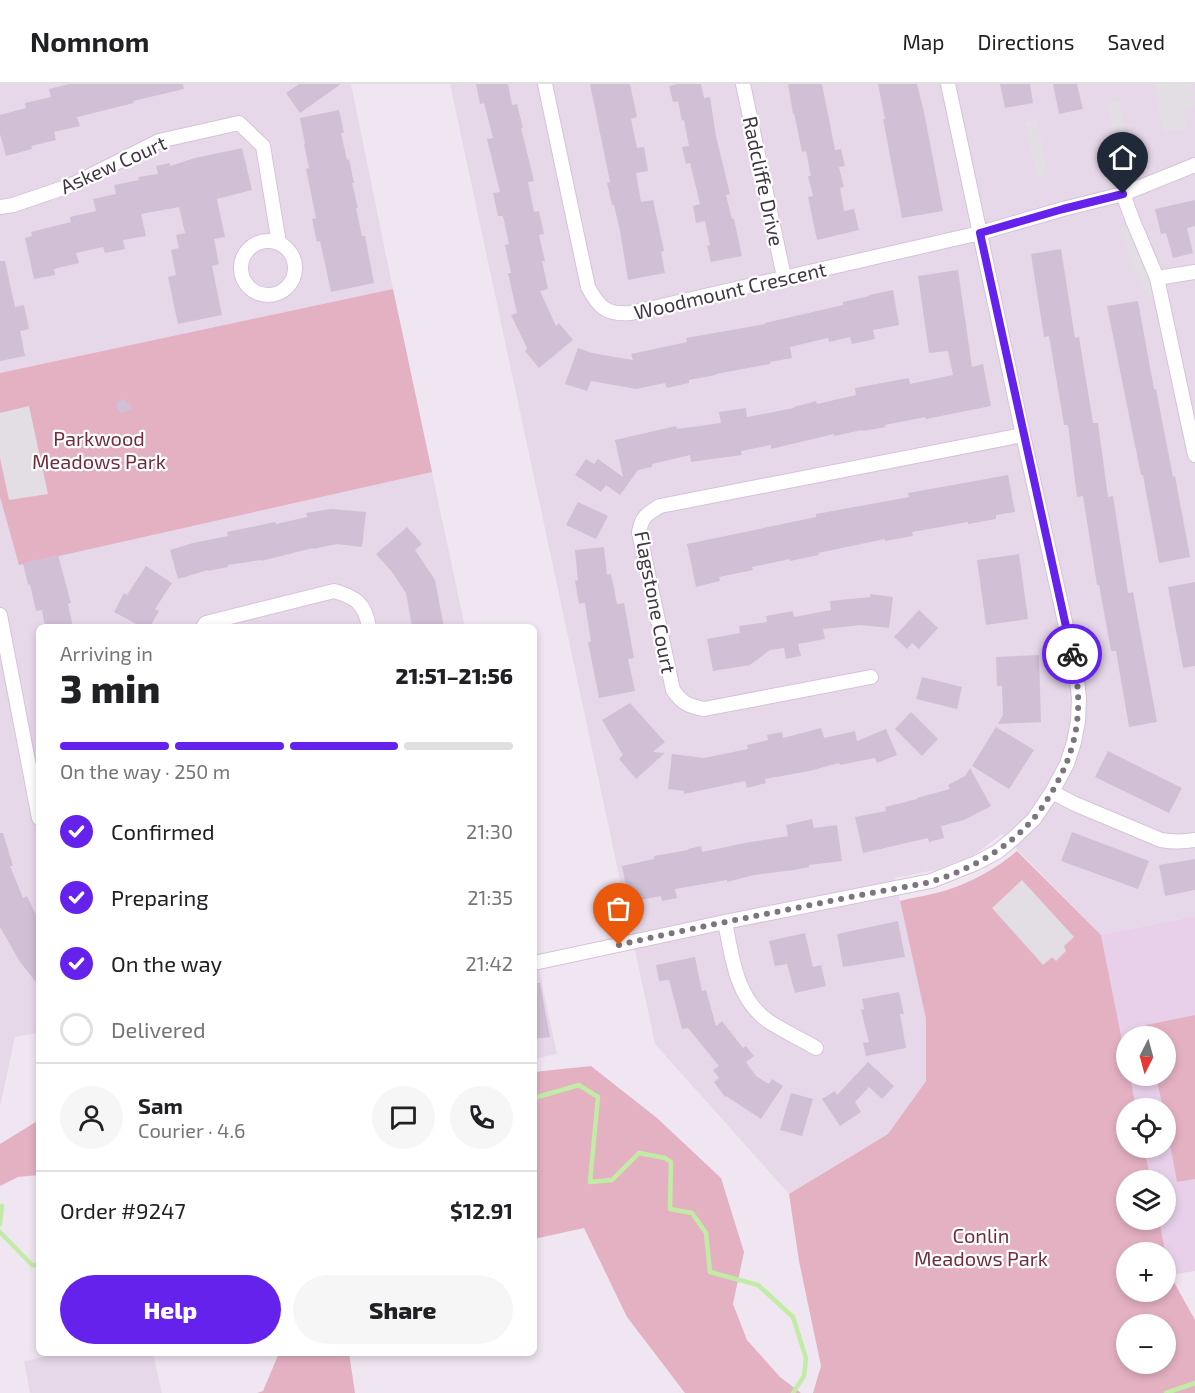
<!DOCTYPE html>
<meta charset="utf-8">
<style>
:root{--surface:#fff;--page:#f6f6f6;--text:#202124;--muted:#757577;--line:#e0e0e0;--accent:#6622ed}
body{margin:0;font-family:"Exo 2",sans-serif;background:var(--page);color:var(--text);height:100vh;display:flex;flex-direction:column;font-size:22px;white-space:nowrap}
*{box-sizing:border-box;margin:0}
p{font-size:20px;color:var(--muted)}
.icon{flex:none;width:33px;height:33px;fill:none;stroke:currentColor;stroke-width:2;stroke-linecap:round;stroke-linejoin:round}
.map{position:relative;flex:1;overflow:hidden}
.side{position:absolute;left:36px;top:540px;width:501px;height:732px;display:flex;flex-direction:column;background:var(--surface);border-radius:9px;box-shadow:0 3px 9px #0003}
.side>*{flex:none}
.needle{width:39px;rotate:186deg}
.tools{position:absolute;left:1116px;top:942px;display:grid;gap:12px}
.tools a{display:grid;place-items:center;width:60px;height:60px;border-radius:50%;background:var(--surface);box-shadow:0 3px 9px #0003;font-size:30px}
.pin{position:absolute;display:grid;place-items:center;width:51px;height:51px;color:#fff;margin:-62px -26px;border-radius:50% 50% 50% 0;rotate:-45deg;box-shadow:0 0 6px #0007}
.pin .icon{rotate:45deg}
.courier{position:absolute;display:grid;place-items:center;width:60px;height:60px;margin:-30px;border:4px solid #6622ed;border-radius:50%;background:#fff;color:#222;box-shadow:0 2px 8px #0007}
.overview em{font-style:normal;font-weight:800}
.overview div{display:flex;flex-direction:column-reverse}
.overview{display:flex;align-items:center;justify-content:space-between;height:102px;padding:0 24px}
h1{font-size:39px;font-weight:800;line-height:45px}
.bar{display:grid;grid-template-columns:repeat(4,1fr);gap:9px 6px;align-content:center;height:72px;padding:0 24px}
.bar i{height:8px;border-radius:4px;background:var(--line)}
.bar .current{background:var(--accent)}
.bar p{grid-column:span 4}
.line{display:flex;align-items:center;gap:15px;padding:0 24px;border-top:2px solid var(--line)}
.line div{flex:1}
.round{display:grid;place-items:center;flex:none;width:63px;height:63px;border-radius:32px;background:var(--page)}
ol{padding:0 24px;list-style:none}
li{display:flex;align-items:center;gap:18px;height:66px}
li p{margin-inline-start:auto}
li .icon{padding:6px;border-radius:50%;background:var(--accent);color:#fff;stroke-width:4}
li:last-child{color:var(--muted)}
li i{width:33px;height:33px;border:3px solid var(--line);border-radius:50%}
.action{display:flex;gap:12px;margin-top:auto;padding:12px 24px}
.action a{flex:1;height:69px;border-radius:36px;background:var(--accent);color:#fff;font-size:24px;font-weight:800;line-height:69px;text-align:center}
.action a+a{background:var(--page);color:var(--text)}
header{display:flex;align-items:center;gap:36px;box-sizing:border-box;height:84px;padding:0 30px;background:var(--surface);border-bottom:2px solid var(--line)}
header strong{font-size:28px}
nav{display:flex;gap:33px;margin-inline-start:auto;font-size:21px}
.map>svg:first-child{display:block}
.residential{fill:#e7d8e9}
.education{fill:#e8d0ea}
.green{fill:#e4b1c3;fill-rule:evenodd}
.parking{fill:#e2dee3}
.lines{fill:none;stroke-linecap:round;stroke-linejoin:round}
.stream{stroke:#c2eca5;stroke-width:4.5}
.building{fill:#d1bfd6}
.street-casing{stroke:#d5c3d8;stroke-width:16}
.street{stroke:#fff;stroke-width:14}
.done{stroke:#7e7481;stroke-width:6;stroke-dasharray:0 10.8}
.route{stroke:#6622ed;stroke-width:8}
.labels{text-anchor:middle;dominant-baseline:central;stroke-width:4.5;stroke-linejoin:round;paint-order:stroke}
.street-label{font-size:20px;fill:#413644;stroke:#fff}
.park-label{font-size:20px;fill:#722d3a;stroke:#fff}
</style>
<header>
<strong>Nomnom</strong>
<nav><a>Map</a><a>Directions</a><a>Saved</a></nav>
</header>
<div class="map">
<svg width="1195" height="1309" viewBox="0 0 1195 1309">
<rect width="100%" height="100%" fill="#f0e6f2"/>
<path class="residential" d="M0,0h351l42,205 72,338h-426v406l-24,4 -15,70z
M450,0h745v832l-94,19 -99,-101 -28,21 -39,15 -40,8 31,141v62l-38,53 -99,60 -134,-150z
M534,863l23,107 -23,5z
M62,1269h91l9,40h-132l-6,-32z"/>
<path class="education" d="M1195,832v355l-25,4 -11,-55h7v-40h-15l-7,-32h22v-40h-30l-6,-32h36v-40h-40v24l-25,-125z"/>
<path class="green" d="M393,205l39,183 -413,93 -19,-68v-124z
M1017,767l84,84 25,125v16h4l6,32h-10v40h18l7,32h-25v40h33l11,55 25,45v73h-382l8,-27 -22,-105 -10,-67 99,-60 38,-53v-62l-26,-118c15,-4 32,-6 47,-11 25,-8 50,-22 70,-39zM1126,1168h40v40h-40zM1126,1240h40v40h-40z
M1195,931v164l-18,3 -11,-60v-14h-3l-7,-32h10v-40h-18l-2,-11z
M591,982l66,52 64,60 23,74 -11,52 14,36 33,37 21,16h-116l-58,-76 -43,-89 -50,11v-167z
M39,1036v55l-21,2 -18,9v-42z
M279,1269h70l6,40h-98l6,-2z"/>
<path class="parking" d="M1154,0h38l3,23 -12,3 4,18 -24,4z
M1119,18l9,48 -11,2 -10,-48z
M1037,36l11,56 -11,2 -12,-56z
M1128,141l30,69 -10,4 -30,-69z
M29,322l19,88 -39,6 -9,-42v-45z
M1022,796l52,57 -10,9 2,5 -10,10 -3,-3h-2l-8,7 -51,-57z"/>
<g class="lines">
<path class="stream" d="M534,1014l45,-13 19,12 -8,85 22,-2 27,-27 26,5 6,4 -1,47 22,4 14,20 4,39 48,13 35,32 13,41 -2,18 -11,17
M0,1122h2l-2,18
M0,1148l32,33 7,1
M1166,1309l29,-10"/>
</g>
<path class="building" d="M69,0h114l1,5 -51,12 1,2 -57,14 3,9 -26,6 2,8 -25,6 1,3 -26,7 -6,-22v-19l26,-7 -1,-5 26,-6 -2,-8z
M299,0h42l-41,29 -14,-20z
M476,0h32l4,21 5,-1 6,24h-2l13,53 -6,1 6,30 5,-1 5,23 -5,1 6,26h-3l6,28 -8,2 16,35 3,-3 14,17 -34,28 -14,-17 2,-3 -16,-33 6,-2 -9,-40h3l-6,-28 4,-1 -6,-28h-5l-5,-23 7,-1 -13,-53 6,-1 -9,-35 -4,1z
M590,0h40l7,33 -6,2 6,29 7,-1 4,24 -12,2 5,29 12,-2 11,51 -3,1 4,21 -37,7 -8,-49 -6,-26h-2l-5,-22 3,-1z
M677,0h24l3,14 6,-1 6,39 14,58 -4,1 6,24h2l8,37 -31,6 -4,-16 3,-1 -5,-24 -9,2 -3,-17 7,-2 -10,-41 -4,1 -4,-17 7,-1 -5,-26 -2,1 -4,-20 -5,1 -4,-16z
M788,0h34l13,66 6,-1 4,17 -6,1 5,20 -4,1 4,23 10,-2 5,21 -42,10 -9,-43 5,-1 -5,-20h3l-5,-25 -4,1 -8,-39 -1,1z
M878,0h39l7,28 19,99 -41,7 -19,-99h2z
M1000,0h30l3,19 -28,5z
M1053,0h24l6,25 -24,5z
M339,26l5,23h-3l6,27 2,-1 5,24h-2l6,25h-2l6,28h3l9,47 -43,9 -11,-51 -3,1 -5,-23 4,-1 -10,-49 3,-1 -5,-24h1l-5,-26z
M242,64l10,42 -35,9 8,38 -11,2 5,25 -7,2 10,49 -44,9 -10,-47 8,-2 -5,-25 8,-2 -3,-13 9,-2 -6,-26 -38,7 5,22 -23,4 2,9 -20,4 -2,-6 -27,6 3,10 -25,6 1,6 -21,4 -9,-41 7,-2 -1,-4 40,-10 -1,-5 26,-6 -3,-12 23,-5 -2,-9 25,-5 -1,-3 20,-3 -2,-8 14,-3v3l25,-8z
M1195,116v26l-8,2 6,25 -20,5 -7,-25 -5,1 -6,-25z
M1061,165l14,89 4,-1 14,86h5l10,74 5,-1 15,97 5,-1 24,130 -28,5 -13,-76h-5l-12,-66h-2l-14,-89 -6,1 -9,-72h-4l-15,-89 -5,1 -13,-83z
M0,177h5l10,46 9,-2 5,24 -9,2 5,25 -25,5z
M958,186l14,97 11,-3 8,42 -65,13 -1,-2 -40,8 1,2 -23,4 -1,-1 -28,6v-2l-63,15v-4l-30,6 1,4 -15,2 -36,5 -1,-7 -38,9v3l-14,3 -18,25 -14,-10 -5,7 -26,-17 11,-16 8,5 4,-5 25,18 -8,-37 61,-14 1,3 44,-6 -2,-11 27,-4 1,9 47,-9v-1l22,-6 1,3 39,-9 -1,-7 54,-10 1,6 43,-9 -5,-24 -19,2 -11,-77z
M893,206l6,35 -26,5 2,9 -23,5 -2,-7 -21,5 -1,-4 -38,9 2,11 -22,4v2l-54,10v1l-27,5v3l-22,5 -2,-5 -29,6 -45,-8 -4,10 -22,-7 13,-36 14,5 41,7 -2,-6 56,-12 -1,-4 79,-14v-1l78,-18v-3l26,-6v-1z
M1138,217l16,88h2l17,88 2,-1 15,81 -31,6 -16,-88h-2l-34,-169z
M124,315l9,9 -11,5 -6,-5 1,-6z
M1008,391l7,37 -19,3v4l-28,5v-2l-56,10 1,4 -28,5v-2l-67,14 1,2 -29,6v-2l-38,8 1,3 -34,7 1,4 -24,6 -9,-43 129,-27v-3l93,-17 -1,-4z
M578,418l30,14 -12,23 -30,-14z
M331,425l35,3 -4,35 -25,-3 -24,5v-1l-52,13v-1l-33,5v2l-20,4v-1l-30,9 -8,-29 23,-7 35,-7 -1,-4 48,-10 1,2 31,-7 -1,-4z
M407,443l15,17 -7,6 20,30 9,47h-32l-6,-34 -14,-21 -16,-18z
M604,463l3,28 4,-1 6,30 7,-1 10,55 -6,1 7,32 -36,7 -11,-56h3l-6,-39 -6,1 -4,-23 3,-1 -3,-30z
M1019,470l9,65 -42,6 -9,-65z
M58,471l13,48 -3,1 5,23h-28l-3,-17 -6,1 -6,-27 -2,1 -5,-22z
M146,482l26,17 -17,26 4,2 -9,16h-8l-28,-15 10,-19 3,2z
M1195,498v84l-12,2 -15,-81z
M870,510l23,3 -4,31 -28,-3 -38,4 2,10 -27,5 3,12 -15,3 -2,-11 -14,2 -20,15 -37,6 -6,-32 33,-6 -1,-7 28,-4 -1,-6 27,-5 1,6 37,-7 -1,-9 40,-4z
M919,526l19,18 -19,21 -7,-6 -5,6 -13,-12z
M1039,571l2,67 -43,2 5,-9 -1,-29h-5l-1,-29z
M922,593l40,10 -5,22 -41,-10z
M630,619l35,39 -12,10 12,1 -29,26 -17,-20 4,-4 -21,-35z
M911,628l27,27 -16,17 -27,-27z
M996,643l38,23 -25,39 -37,-23z
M821,644l3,10 31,-7 2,10 29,-12 11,26 -20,8 -2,-5 -35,7 -1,-2 -30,8 -44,8 1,4 -19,5 -2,-7 -61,13v-3l-16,-2 4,-35 32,4 44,-9 -1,-4 21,-5 -1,-5 15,-3 1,6z
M1108,667l74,37 -13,25 -74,-36z
M970,684l21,38 -27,14 -23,6 3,12 -15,4 -1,-4 -65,15 -8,-36 31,-6 -1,-4 32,-8v-1l33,-9 -2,-4 17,-9z
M812,735l2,9 23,-3 5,36 -33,4v2l-15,3 -40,5 -27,7v-2l-52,9 2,9 -15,3 -1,-5 -32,6 -7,-36 32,-7v-3l34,-6v-1l13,-3 1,6 43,-9 43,-7 -2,-11z
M1072,748l77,29 -11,28 -77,-28z
M0,749h3l10,33h-3l13,32 4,-2 12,25v65l-19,-24 -20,-35z
M1195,775v31l-30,6 -6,-31z
M898,837l7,36 -62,10 -6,-33z
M805,849l8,34 8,-2 5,21 -31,7 -8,-29 -12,2 -6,-25z
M695,873l7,34 4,-1 10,36 6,-5 21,27 3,-2 8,10 -8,6 10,14 13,8 3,-5 11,7 -22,33 -35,-23 -1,1 -11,-15 5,-4 -6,-8 6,-4 -31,-38 -6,1 -13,-49 -10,1 -3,-16z
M534,899h6l10,54 -16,2z
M899,908l5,22h-4l6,34 -40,8 -3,-13 6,-1 -8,-32 3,-1 -2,-10z
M868,978l26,24 -12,13 -13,-12 -14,15 6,10 -21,14 -18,-27 13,-8 2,4z
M791,1009l22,6 -11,37 -22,-6z"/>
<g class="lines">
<defs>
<path id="street" d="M545,0l43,203c11,21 19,28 43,26l349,-80 83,-24 60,-15 72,-29
M743,0l41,193
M1123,110l10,27 24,57 38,177
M0,123l13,-2 59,-20 87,-44 80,-18 24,23 16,97
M241 184a27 27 0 1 1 54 0a27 27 0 1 1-54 0Z
M1157,194l38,-6
M0,531l39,203
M203,543l3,-4 128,-32c22,6 31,13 35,36
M871,593l-167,32c-16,-3 -22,-6 -31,-19l-34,-158c3,-16 8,-18 21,-26l363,-71
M1052,708l23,12 86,36c12,2 22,2 34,0
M725,838c7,35 11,76 43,99 15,10 33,18 48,27
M534,879l191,-41 206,-41 45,-18 21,-11 17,-14 20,-19 18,-27 15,-28 7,-22 4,-21 1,-23 -3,-27 -53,-236 -75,-351"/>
</defs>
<use href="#street" class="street-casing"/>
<use href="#street" class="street"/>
</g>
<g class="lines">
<path class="done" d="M619,861c60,-14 121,-26 182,-38 25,-5 50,-10 75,-15 18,-3 36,-6 54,-10 37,-11 78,-33 103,-63 10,-11 18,-25 25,-38 22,-41 25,-82 14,-127"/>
<path class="route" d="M1072,570l-92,-421 83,-24 60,-15"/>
</g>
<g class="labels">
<g class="street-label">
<text transform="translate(113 80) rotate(-24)">Askew Court</text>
<text transform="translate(764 97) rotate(78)">Radcliffe Drive</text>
<text transform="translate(730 206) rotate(-13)">Woodmount Crescent</text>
<text transform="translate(656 518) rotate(79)">Flagstone Court</text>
</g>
<g class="park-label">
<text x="99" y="354">Parkwood<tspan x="99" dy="23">Meadows Park</tspan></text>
<text x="981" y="1151">Conlin<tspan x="981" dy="23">Meadows Park</tspan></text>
</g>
</g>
</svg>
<div class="tools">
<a><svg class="needle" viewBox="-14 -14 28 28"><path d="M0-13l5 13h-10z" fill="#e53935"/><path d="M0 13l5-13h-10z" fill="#757577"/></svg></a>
<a><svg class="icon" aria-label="locate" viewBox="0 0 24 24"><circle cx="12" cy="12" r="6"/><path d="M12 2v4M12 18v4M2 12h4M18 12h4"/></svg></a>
<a><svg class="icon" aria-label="layers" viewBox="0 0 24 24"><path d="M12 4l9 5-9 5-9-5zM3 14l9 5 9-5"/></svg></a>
<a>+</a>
<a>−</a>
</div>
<div class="pin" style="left:619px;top:861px;background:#ea580c"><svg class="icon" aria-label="bag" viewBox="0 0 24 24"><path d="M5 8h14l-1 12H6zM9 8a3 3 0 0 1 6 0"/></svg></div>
<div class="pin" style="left:1123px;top:110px;background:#1f2937"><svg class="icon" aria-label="home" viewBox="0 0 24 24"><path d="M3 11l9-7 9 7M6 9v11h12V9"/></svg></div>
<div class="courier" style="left:1072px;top:570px"><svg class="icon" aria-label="bike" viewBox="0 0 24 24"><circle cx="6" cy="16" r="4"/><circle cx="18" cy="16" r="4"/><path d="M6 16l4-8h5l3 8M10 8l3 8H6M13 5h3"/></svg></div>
<section class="side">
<div class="overview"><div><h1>3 min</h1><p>Arriving in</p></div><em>21:51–21:56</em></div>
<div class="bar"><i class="current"></i><i class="current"></i><i class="current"></i><i></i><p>On the way · 250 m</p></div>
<ol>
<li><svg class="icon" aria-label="check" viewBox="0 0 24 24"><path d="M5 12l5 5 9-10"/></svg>Confirmed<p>21:30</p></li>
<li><svg class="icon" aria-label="check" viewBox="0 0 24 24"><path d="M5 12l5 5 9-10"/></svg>Preparing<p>21:35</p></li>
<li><svg class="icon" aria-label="check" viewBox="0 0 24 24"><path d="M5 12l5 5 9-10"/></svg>On the way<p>21:42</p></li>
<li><i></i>Delivered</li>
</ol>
<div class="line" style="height:108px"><a class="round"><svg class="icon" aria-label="person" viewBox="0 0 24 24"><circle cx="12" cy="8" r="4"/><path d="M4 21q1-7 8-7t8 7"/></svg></a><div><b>Sam</b><p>Courier · 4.6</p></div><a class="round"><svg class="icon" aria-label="chat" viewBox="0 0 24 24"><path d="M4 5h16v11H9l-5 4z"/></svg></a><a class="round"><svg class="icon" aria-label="phone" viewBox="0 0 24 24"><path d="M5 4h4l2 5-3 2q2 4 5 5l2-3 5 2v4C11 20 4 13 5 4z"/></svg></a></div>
<div class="line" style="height:78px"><div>Order #9247</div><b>$12.91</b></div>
<div class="action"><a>Help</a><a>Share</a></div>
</section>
</div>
